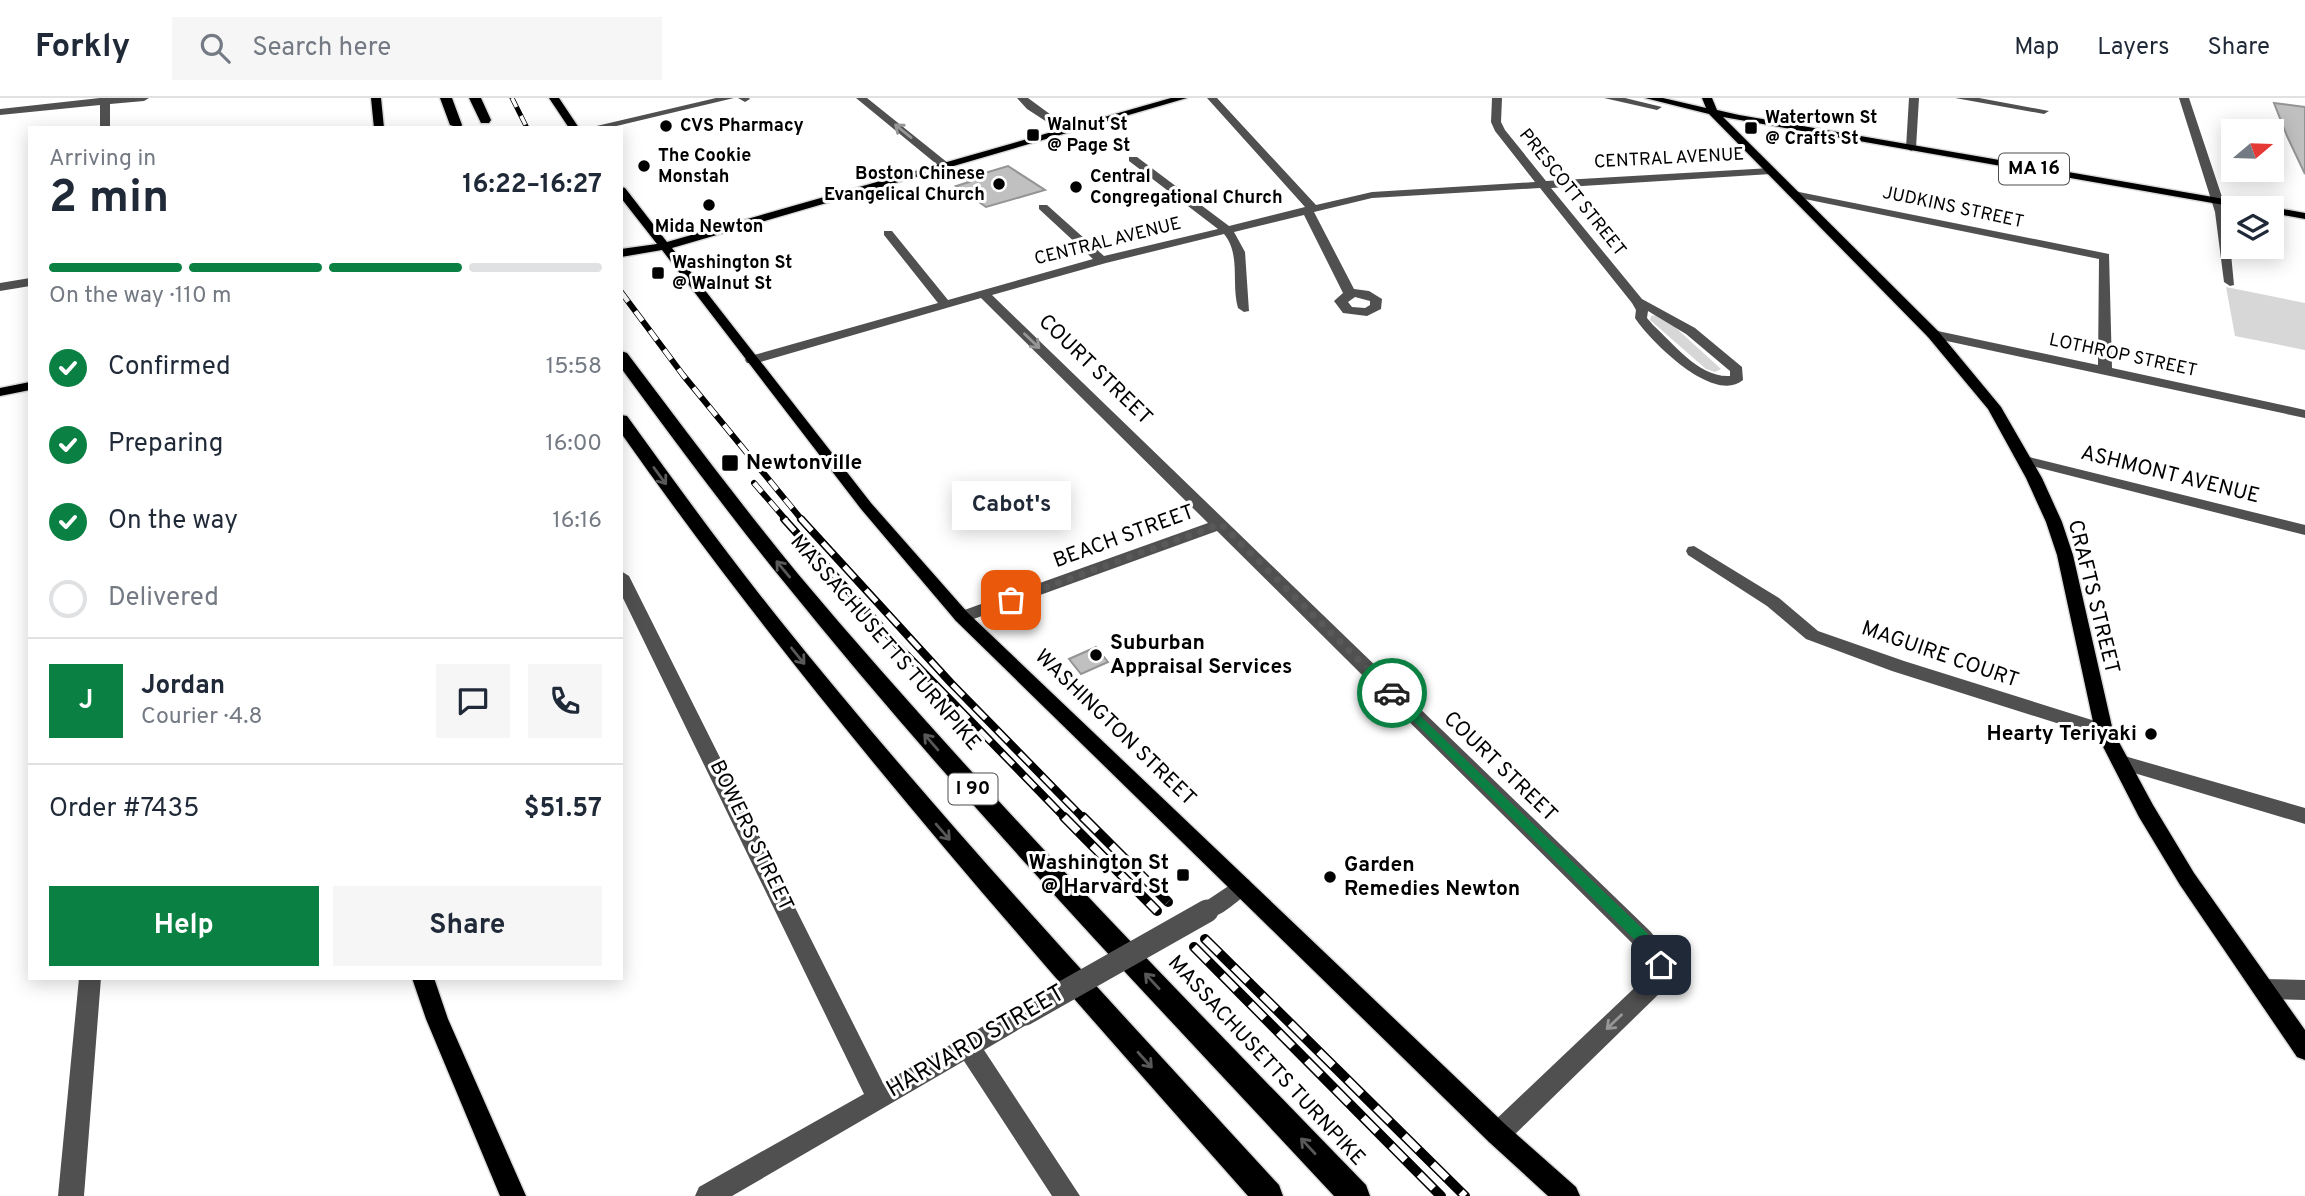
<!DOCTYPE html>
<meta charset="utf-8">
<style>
:root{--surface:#fff;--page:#f6f6f7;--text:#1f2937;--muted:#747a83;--line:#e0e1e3;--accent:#0b8043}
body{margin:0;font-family:Overpass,sans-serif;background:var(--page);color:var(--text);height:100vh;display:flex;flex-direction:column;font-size:26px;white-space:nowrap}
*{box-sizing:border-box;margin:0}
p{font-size:23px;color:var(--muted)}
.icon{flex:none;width:38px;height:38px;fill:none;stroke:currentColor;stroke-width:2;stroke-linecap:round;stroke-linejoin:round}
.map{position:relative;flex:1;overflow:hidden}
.drawer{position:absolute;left:28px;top:28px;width:595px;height:854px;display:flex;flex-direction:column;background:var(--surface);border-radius:0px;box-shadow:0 4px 18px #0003}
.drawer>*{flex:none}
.needle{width:46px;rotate:71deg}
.controls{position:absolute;left:2221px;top:21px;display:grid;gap:14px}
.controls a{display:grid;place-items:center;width:63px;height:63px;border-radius:0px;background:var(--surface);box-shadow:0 4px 18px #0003;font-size:35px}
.pin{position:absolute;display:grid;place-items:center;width:60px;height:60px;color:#fff;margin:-30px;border-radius:14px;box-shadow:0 4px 10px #0006}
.courier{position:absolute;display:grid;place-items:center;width:70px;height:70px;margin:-35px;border:5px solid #0b8043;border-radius:50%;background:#fff;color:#222;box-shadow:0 2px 9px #0007}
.bubble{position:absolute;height:49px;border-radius:0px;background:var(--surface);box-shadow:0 4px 18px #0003;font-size:23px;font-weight:700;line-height:49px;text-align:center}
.head em{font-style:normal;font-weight:700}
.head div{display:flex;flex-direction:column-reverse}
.head{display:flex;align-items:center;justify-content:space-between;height:119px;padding:0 21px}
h1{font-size:46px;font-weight:700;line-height:52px}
.bar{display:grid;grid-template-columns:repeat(4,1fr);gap:10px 7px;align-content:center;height:84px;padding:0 21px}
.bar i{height:9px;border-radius:5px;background:var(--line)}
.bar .active{background:var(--accent)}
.bar p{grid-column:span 4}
.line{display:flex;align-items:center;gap:18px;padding:0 21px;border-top:2px solid var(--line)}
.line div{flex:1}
.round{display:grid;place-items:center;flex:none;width:74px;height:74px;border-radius:0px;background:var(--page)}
ol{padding:0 21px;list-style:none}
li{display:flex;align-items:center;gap:21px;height:77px}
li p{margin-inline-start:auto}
li .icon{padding:7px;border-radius:50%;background:var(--accent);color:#fff;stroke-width:4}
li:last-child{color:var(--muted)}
li i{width:38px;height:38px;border:4px solid var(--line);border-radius:50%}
.cta{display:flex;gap:14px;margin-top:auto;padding:14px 21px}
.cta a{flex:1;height:80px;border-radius:0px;background:var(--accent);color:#fff;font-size:28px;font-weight:700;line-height:80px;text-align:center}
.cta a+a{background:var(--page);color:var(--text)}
header{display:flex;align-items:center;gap:42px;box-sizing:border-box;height:98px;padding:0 35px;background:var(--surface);border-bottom:2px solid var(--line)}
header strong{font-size:33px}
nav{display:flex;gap:38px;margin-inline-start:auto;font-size:24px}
.search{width:490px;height:63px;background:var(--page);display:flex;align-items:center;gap:18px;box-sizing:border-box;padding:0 24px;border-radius:0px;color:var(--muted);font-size:26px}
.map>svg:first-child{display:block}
.green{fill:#d7d7d7}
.building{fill:#c0c0c0;stroke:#949494;stroke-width:2}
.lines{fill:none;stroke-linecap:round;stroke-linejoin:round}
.major-casing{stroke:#dbdbdb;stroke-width:3}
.highway-casing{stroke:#dbdbdb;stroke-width:3}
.minor{fill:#505050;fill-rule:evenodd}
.major{fill:#000;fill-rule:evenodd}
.highway{fill:#000;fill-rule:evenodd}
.rail-far3-casing{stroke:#000;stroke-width:5}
.rail-far2-casing{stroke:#000;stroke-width:6}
.rail-far1-casing{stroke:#000;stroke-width:8}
.rail-casing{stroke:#000;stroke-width:10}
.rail-far3{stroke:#fff;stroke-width:3.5;stroke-dasharray:10;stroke-linecap:butt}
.rail-far2{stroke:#fff;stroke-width:4.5;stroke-dasharray:12;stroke-linecap:butt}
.rail-far1{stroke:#fff;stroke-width:5;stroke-dasharray:16;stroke-linecap:butt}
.rail{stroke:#fff;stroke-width:7;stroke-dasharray:20;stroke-linecap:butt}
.minor-bridge{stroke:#505050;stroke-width:23}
.oneway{stroke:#969696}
.oneway2{stroke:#595959}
.route{fill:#0b8043}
.done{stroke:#595959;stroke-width:7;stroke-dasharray:0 12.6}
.poi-dot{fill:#000;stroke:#fff;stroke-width:2.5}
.labels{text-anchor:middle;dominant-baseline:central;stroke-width:6;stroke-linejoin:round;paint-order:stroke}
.far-poi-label{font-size:18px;font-weight:bold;fill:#000;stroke:#fff;text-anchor:start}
.far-street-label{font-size:18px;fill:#000;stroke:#fff}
.shield{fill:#fff;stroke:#4c4c4c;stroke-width:2}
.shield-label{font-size:19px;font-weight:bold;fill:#000}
.street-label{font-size:21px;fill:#000;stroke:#fff}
.poi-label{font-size:21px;font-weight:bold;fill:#000;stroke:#fff;text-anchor:start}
.near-street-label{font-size:24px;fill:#000;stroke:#fff}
</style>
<header>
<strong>Forkly</strong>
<div class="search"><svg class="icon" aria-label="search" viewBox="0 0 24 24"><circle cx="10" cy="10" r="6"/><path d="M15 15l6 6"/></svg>Search here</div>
<nav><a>Map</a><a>Layers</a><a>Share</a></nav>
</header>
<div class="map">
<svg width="2305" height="1098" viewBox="0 0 2305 1098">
<rect width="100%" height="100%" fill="#fff"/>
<path class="green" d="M2226,189l79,16v47l-70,-14z
M1656,217l9,3 56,51 -6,3 -9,-3 -56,-49 1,-4z"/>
<path class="building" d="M2274,5l31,4v67l-18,-38z
M1008,68l37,24 -59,17 -30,-21 13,-4 -4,-3z
M1096,549l12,15 -27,12 -12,-15z"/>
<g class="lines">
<defs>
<path id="major" d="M371,0h10l3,30h-10z
M549,0h10l20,30h-10z
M1171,0h16l-515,150 199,255 97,110 539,513 69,61 4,9h-32l-59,-54 -533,-521 -95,-112 -199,-259 -41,7v-8l36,-5 -36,-46v-11l4,1 42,54z
M1645,0h18l43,10 -4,-10h10l5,12 22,5 520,90 6,3h-24l-518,-91 215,214 63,76 41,71 20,44 11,33 40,176 40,74 41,68 111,157v30l-8,-3 -117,-172 -41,-68 -44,-86 -38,-176 -11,-33 -20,-44 -38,-69 -60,-72 -219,-223z
M2272,109l33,6v6l-33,-6v-5h-4z
M30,284v8l-30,6v-8z
M412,880h22l14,41 78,177h-26l-74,-177z"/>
<path id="highway" d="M440,0h12l10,27 -2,3 -10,-3z
M469,0h12l10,22 -2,3h-8z
M621,253l6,2c56,74 112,149 171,221 179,213 374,411 568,611l4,11h-36c-187,-201 -378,-400 -550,-614 -57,-70 -110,-142 -163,-214z
M621,317l6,1c50,69 99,137 152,203 158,197 330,381 500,566l4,11h-35c-219,-247 -437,-493 -627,-763z"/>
</defs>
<use href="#major" class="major-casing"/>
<use href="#highway" class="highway-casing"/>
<path class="minor" d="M100,0h49l-5,3 -34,3v24h-10v-23l-100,10v-6z
M716,0h18l-126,30h-20z
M738,0h11l1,1 -5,3z
M856,0h11l81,65v4h-8z
M1017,0h11l45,33 -9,2 -37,-24z
M1207,0h10l99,107 56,-13 163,-10 -40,-51 -4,-9 1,-24h10l-1,24 4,8 41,51 225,-13 5,3 -5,3 -220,14 91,111 53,29 47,39 1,13c-29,25 -93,-39 -108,-62l1,-8 -4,-7 -92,-115 -168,10 -58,14 40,77 15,2 13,8 -1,10 -14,7 -24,-3 -9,-12 9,-8 -39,-78 -70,17 11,20 4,59 -5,1 -6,-4c-7,-24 3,-54 -14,-74l-118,29 -114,32 658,636 16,19 6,21 -9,19 -156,152 -9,4 -9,-4 -3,-8 3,-8 158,-150c7,-13 -5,-22 -13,-31l-417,-414 -249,90h-12l-3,-4 3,-4 252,-90 -227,-225 -224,65h-10l-2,-3 2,-3 191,-54 -54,-68v-4h8l56,69 145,-41 -54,-50v-4h8l57,51 114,-27 -89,-68v-4h8l92,69 76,-19zM1355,199l15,4v4l-5,3 -13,-1 -4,-5zM1648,213l38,23 44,37v5c-31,2 -57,-33 -77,-51l-6,-7z
M1604,0h21l37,9 -5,3z
M1909,0h10l-3,50 -5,3 -5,-3z
M1955,0h24l70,13 -5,3z
M2179,0h10l38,114 7,73 -4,1 -6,-4 -9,-70z
M1794,93l315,63 3,114 193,42v8l-377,-81 -2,-3 7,-4 165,35 1,-106 -309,-63v-4z
M30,180v8l-30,5v-8z
M2025,358l280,69v10l-285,-72 -2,-3 2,-3z
M1694,448l85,52 39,33 86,30 207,65 2,5 -2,5 -7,2 -212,-67 -86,-32 -39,-33 -79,-51 -2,-4 2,-4z
M621,473l8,5 254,507 134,-76 8,-3 8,3 3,7 -3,7 -49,29 96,146h-28l-88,-135 -232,135h-37l4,-9 165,-93 -243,-500z
M2121,657l184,53v16l-191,-57 -3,-5 3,-5z
M1242,779l7,3 3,6 -3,6c-13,10 -33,31 -49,25l-4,-6 4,-6z
M79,880h22l-17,218h-26z
M2264,881l41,1v20l-41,-1 -8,-3 -3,-7 3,-7z"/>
<use href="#major" class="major"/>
<use href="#highway" class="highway"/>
<defs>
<path id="rail-far3" d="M512,0l15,30"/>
<path id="rail-far2" d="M621,194l62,83 119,145
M754,385l32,37"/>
<path id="rail-far1" d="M784,421l116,129 166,171
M801,421l150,164 133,136"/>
<path id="rail" d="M1064,719l93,94
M1083,719l85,85
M1205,841l260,257
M1194,849l247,249"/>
</defs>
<use href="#rail-far3" class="rail-far3-casing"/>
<use href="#rail-far2" class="rail-far2-casing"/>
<use href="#rail-far1" class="rail-far1-casing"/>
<use href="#rail" class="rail-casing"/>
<use href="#rail-far3" class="rail-far3"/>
<use href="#rail-far2" class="rail-far2"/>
<use href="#rail-far1" class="rail-far1"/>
<use href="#rail" class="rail"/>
<path class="minor-bridge" d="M1025,916l182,-103"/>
</g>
<defs><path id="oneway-shaft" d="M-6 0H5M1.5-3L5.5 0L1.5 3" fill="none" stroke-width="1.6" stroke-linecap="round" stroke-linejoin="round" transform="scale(1.75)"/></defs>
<g class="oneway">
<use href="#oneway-shaft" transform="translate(903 33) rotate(-141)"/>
<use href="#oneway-shaft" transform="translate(1032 243) rotate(44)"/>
<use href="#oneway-shaft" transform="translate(1614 924) rotate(136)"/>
</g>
<g class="oneway2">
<use href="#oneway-shaft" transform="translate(660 378) rotate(54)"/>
<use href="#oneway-shaft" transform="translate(783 471) rotate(-130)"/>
<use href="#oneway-shaft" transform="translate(798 558) rotate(51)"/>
<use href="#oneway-shaft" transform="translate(931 644) rotate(-131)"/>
<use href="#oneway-shaft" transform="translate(943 734) rotate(49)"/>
<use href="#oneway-shaft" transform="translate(1152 883) rotate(-133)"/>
<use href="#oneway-shaft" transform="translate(1145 962) rotate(48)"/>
<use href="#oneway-shaft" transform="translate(1308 1048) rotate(-133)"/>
</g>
<path class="route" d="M1392,591l255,244 19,27v9h-10l-19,-27 -249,-246 -2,-3z"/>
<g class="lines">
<path class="done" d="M1011,502l210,-76 171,169"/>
</g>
<g class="poi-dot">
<circle cx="666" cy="28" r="7"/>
<rect x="1744" y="23" width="14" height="14" rx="3.5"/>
<rect x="1026" y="30" width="14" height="14" rx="3.5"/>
<circle cx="644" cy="68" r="7"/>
<circle cx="999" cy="86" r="7"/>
<circle cx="1076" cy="89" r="7"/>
<circle cx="709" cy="107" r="7"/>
<rect x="651" y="168" width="14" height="14" rx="3.5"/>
<rect x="721" y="356" width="18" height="18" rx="3.5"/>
<circle cx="1096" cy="557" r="7"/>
<circle cx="2151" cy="636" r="7"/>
<rect x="1176" y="770" width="14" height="14" rx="3.5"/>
<circle cx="1330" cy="779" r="7"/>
</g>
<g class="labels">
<g class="far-poi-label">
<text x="1765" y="20">Watertown St<tspan x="1765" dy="21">@ Crafts St</tspan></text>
<text x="1047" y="27">Walnut St<tspan x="1047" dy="21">@ Page St</tspan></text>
<text x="680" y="28">CVS Pharmacy</text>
<text x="658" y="58">The Cookie<tspan x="658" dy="21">Monstah</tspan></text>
<text x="985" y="76" text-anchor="end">Boston Chinese<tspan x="985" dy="21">Evangelical Church</tspan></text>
<text x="1090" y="79">Central<tspan x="1090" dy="21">Congregational Church</tspan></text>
<text x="709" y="129" text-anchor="middle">Mida Newton</text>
<text x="672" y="165">Washington St<tspan x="672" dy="21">@ Walnut St</tspan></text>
</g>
<g class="far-street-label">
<text transform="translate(1669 61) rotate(-3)">CENTRAL AVENUE</text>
<text transform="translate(1572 95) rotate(51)">PRESCOTT STREET</text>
<text transform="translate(1953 110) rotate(12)">JUDKINS STREET</text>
<text transform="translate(1108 144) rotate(-14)">CENTRAL AVENUE</text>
<text transform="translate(2123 258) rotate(12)">LOTHROP STREET</text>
</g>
<g class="shield">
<rect x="1999" y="55.5" width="70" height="31" rx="5"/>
<rect x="948.5" y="675.5" width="49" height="31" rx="5"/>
</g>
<g class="shield-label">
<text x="2034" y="71">MA 16</text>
<text x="973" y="691">I 90</text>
</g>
<g class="street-label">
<text transform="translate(1095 272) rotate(44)">COURT STREET</text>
<text transform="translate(2170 377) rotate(14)">ASHMONT AVENUE</text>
<text transform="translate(1124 439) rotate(-20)">BEACH STREET</text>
<text transform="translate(2093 499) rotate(76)">CRAFTS STREET</text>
<text transform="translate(885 545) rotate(49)">MASSACHUSETTS TURNPIKE</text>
<text transform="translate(1940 557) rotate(19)">MAGUIRE COURT</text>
<text transform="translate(1115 630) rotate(44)">WASHINGTON STREET</text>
<text transform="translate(1500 669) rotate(44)">COURT STREET</text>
<text transform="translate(751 738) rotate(64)">BOWERS STREET</text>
<text transform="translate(1266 963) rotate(47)">MASSACHUSETTS TURNPIKE</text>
</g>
<g class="poi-label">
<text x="746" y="365">Newtonville</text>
<text x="1110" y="545">Suburban<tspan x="1110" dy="24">Appraisal Services</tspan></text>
<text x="2137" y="636" text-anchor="end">Hearty Teriyaki</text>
<text x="1169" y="765" text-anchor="end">Washington St<tspan x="1169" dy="24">@ Harvard St</tspan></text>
<text x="1344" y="767">Garden<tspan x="1344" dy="24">Remedies Newton</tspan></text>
</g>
<g class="near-street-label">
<text transform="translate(976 944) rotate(-30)">HARVARD STREET</text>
</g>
</g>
</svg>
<div class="controls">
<a><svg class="needle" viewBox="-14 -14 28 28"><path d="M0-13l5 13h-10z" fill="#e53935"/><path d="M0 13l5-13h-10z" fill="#747a83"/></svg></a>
<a><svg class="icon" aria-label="layers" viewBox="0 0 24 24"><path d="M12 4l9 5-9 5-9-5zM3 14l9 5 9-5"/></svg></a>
</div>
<div class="pin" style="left:1011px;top:502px;background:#ea580c"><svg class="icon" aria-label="bag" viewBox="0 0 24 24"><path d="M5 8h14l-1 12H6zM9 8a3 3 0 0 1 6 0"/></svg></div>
<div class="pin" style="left:1661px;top:867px;background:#1f2937"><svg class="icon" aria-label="home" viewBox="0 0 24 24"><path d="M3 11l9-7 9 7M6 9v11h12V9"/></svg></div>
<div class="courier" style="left:1392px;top:595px"><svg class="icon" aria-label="car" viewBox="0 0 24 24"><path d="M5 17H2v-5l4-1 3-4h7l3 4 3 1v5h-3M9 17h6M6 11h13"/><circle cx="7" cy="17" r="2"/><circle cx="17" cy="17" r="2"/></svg></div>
<div class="bubble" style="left:952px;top:383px;width:119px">Cabot's</div>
<section class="drawer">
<div class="head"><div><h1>2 min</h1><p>Arriving in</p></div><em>16:22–16:27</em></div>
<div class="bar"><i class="active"></i><i class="active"></i><i class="active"></i><i></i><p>On the way · 110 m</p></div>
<ol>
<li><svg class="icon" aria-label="check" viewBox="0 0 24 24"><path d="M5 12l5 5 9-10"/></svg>Confirmed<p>15:58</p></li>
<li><svg class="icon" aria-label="check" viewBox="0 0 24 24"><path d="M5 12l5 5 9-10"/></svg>Preparing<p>16:00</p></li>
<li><svg class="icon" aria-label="check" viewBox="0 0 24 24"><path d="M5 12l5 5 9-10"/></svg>On the way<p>16:16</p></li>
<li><i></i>Delivered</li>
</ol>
<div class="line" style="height:126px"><b class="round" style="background:var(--accent);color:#fff">J</b><div><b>Jordan</b><p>Courier · 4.8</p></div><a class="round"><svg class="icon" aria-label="chat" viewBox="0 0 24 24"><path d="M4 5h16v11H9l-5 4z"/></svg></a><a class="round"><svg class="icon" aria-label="phone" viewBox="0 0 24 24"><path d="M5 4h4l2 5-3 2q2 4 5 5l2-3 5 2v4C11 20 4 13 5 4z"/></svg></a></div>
<div class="line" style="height:91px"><div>Order #7435</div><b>$51.57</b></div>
<div class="cta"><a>Help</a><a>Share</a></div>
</section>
</div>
